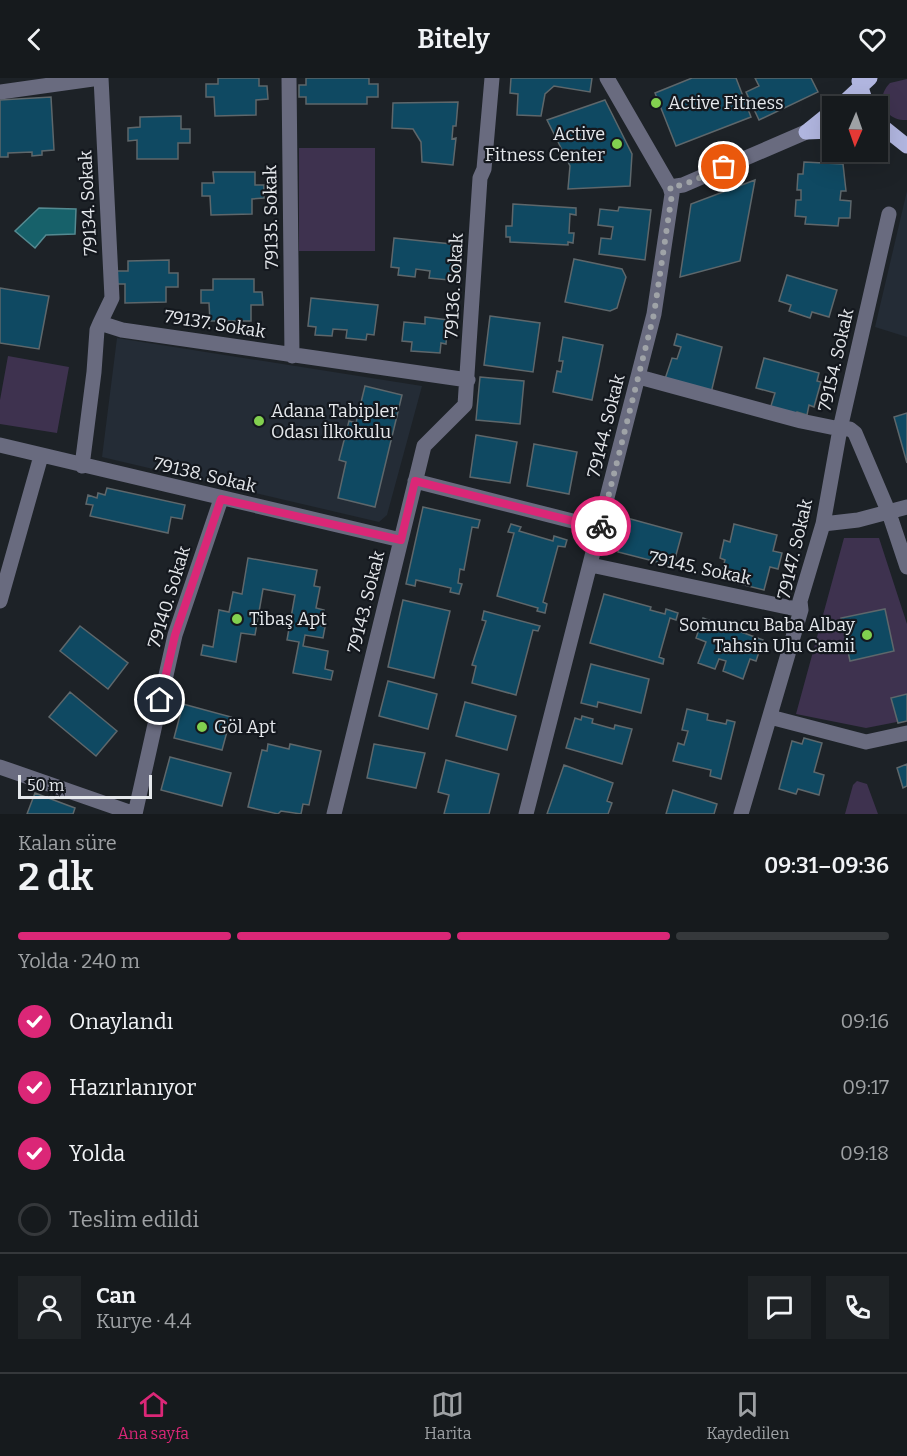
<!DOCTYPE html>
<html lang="tr">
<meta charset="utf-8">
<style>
:root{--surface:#161a1d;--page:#1f2326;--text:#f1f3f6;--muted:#9ea1a4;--line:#35383b;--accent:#db2777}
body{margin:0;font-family:Bitter,serif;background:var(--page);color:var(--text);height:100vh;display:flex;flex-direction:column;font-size:22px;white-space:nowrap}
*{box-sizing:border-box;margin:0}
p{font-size:20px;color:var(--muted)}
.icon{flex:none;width:33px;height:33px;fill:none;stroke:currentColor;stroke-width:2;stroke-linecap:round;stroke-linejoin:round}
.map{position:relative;height:736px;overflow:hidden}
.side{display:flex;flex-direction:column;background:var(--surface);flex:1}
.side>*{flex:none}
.needle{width:39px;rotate:182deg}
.tools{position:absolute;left:822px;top:18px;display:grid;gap:12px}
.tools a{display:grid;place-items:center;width:66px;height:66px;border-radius:0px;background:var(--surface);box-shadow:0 6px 24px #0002,0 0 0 2px var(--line);font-size:30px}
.scale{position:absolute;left:18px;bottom:15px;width:134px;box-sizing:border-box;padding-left:6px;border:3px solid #e5e8ec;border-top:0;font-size:16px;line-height:21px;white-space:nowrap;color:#e5e8ec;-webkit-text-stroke:4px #14181e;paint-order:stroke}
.pin{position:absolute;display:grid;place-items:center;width:51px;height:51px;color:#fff;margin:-26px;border:3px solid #fff;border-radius:50%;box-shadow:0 2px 6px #0007}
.courier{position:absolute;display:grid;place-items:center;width:60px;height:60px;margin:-30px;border:4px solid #db2777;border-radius:50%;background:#fff;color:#222;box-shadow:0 2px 8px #0007}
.head em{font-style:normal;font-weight:600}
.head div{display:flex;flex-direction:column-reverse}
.head{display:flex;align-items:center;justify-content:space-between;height:102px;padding:0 18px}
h1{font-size:39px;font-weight:600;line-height:45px}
.bar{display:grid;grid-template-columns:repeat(4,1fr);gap:9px 6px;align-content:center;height:72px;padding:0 18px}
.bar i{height:8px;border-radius:4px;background:var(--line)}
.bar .on{background:var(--accent)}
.bar p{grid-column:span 4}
.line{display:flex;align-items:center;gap:15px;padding:0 18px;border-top:2px solid var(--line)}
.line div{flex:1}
.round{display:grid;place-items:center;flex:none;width:63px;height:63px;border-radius:0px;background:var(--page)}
ol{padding:0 18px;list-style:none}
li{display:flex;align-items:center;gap:18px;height:66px}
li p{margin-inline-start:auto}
li .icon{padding:6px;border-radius:50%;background:var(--accent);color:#fff;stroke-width:4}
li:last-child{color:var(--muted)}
li i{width:33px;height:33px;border:3px solid var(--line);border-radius:50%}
header{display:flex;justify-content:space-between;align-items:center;height:78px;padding:0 18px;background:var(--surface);font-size:27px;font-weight:600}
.tabs{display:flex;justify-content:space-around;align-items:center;height:84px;border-top:2px solid var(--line);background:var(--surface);font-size:16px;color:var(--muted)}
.tabs a{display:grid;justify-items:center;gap:3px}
.tabs .on{color:var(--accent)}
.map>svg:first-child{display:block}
.built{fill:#242c36}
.green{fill:#3e324f}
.water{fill:#17616a;stroke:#558a91;stroke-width:1.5}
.building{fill:#0f4962;stroke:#5e676b;stroke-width:1.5}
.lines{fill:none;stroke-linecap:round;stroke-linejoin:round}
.minor{stroke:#696b7f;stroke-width:15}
.major{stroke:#b1b6e0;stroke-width:15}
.done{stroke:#9fa3a7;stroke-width:6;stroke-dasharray:0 10.8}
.route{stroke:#db2777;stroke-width:8}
.poi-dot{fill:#82d04f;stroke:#14181e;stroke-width:2}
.labels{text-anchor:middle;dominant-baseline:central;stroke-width:4.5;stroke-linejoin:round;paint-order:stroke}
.poi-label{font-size:18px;fill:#e5e8ec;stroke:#14181e;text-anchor:start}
.street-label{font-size:18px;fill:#e5e8ec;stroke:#14181e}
</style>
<header><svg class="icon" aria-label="back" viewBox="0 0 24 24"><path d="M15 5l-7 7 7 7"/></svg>Bitely<svg class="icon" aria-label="heart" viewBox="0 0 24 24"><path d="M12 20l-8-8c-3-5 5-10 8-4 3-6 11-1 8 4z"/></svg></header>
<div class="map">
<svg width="907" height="736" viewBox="0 0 907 736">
<rect width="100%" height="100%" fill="#1d2227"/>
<path class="built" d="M907,113v146l-32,-10z
M117,260l305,48 -35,129 -8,7 -277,-65z"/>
<path class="green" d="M907,1v41c-22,1 -33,-21 -17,-37z
M299,70h76v103h-76z
M8,278l61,11 -12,66 -57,-9v-24z
M844,460h35l28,86v96l-41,8 -70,-14z
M857,703l10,3 11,30h-33l8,-29z"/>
<path class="water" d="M39,130l37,1 -1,25 -29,1 -11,13 -20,-17z"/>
<path class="building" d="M218,0h41v8h8l1,13 -12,1v15l-41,1 -1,-19h-8v-13h12z
M306,0h63v6h9v13h-11v7h-61v-7h-7v-12h7z
M511,0h81l-2,14 -36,-6 -9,8 -4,22 -24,-1 1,-21 -8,-1z
M692,0h44l15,39 -75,29 -21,-53z
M755,0h56l7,14 -59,28 -13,-28 13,-6z
M51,19l3,53 -12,1v4l-10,1v-4l-24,1v4h-8v-57z
M605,22l27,54 -2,32 -62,3 2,-23 -23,-46z
M458,24l-2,24h-3l-1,13 4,-1 -3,27 -31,-3 -1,-20 -8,-13 -21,-1 1,-25z
M181,38v13h9v14h-12v16h-41v-19l-9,1v-13l12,-1v-10z
M804,84l39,2 3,27h-5l-1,9 11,1 -1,17h-11l-1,8 -33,-2 1,-7 -11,-1 1,-16h5v-10h-4l1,-16h5z
M213,94h42v13h9v13l-12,1v15l-41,1 -1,-19h-8v-13h12z
M755,102l-15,81 -60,16 11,-73z
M513,126l63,4v7l-6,-1 -1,19h5l-1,10 -5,-1v3l-58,-3v-5h-4v-11h6z
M619,129l32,3 -6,50 -46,-6 2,-16 10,1 2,-12 -15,-2 2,-16 18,2z
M394,160l67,7 -4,30 -7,-1 -1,6 -20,-2 1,-7 -14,-2 -1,8 -17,-2 1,-7 -8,-1z
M574,181l48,10 4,8 -9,31 -7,3 -45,-9z
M169,182v13h9v14h-12v15l-41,1v-19h-8l-1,-13h12v-10z
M787,197l50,15 -8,27 -17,-5 -2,6 -21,-7 2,-6 -12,-4z
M213,201h41v13h8l1,13h-12v16h-41l-1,-18h-8v-13h12z
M0,210l49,8 -10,53 -39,-6z
M311,220l67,7 -4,30 -7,-1 -1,6 -20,-2 1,-8 -14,-1 -1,7 -17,-1 1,-8 -8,-1z
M490,238l50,7 -7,49 -49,-7z
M425,239l23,3 -2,24 -5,-1 -1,10 -29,-2 1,-9 -10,-1 2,-19 21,2z
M677,256l45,13 -11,46 -46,-14 7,-21 5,1 4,-12 -7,-2z
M563,259l40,8 -11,55 -39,-8 4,-21 4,1 2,-11h-4z
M764,280l55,15 -2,8 4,1 -7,25 -5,-2 -2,10 -10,-3 -1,4 -26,-7 5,-16 -19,-5z
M480,299l44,4 -4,43 -44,-4z
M365,308l37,9 -27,112 -37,-9 8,-36 -7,-2 10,-39 7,2z
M907,335v50l-13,-46z
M476,357l41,7 -7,41 -40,-6z
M534,366l43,8 -8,42 -42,-8z
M107,410l78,17 -3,14 -11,-2 -3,16 -78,-17 3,-11 -7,-1 2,-9 9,3 1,-5 7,2z
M423,429l57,13 -2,8 -6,-1 -8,43 -4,-1 -2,14 4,1 -3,10 -9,-2 1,-4 -35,-8 -1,6 -9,-2z
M627,440l55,15 -9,33 -55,-14z
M511,446l10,3 -2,4 34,10 1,-5 13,4 -2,7 -7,-1 -15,56 4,2 -2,9 -8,-2 1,-3 -41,-12 17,-63 -6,-1z
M734,446l43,11 -4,16 9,2 -4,16 -8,-2 -6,23 -36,-9 1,-5 -8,-3 4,-13 -5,-2 4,-18 6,2z
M248,480l69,12 -3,16 6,1 -4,21 8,2 -3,16 4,1 -2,11 -18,-3 -2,11 25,5 -3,18 8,2 -2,9 -38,-7 6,-31 -12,-2 8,-45 -32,-6 -8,46 -14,-2 -5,29 -35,-7 2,-10 10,2 6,-37 10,2 4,-20 9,2z
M604,516l47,13 -1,3 15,4 1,-5 12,4 -2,7 -6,-2 -11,39 5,2 -1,5 -73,-21z
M403,522l47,11 -16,67 -46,-11z
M885,531l9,42 -44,10 -9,-43z
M484,533l56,15 -2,5 -5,-1 -17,65 -44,-12 4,-17 -4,-1 14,-44 -4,-1z
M703,540l60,22 -7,21 -6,-2 -7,20 -20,-8 3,-10 -7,-2 -4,10 -17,-6 8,-21 -10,-4z
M80,548l48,37 -20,26 -48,-38z
M591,586l58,15 -8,34 -43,-11 -1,5 -16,-4z
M388,603l49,13 -9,35 -49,-13z
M70,614l47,39 -21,25 -47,-39z
M907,616v27l-9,2 -7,-25z
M465,624l51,14 -9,34 -51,-14z
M183,626l48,13 -9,33 -48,-12z
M687,631l21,5 -1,6 19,4 1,-4 8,2 -14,57 -11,-3 1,-6 -38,-9 5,-18 6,2 4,-14 -6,-1z
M582,638l11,3 -1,4 22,6 1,-4 17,4 -10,35 -56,-16 9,-30 6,2z
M804,660l18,5 -8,29 10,3 -5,20 -21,-6 -2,5 -17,-5 13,-48 10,3z
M268,666l21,5 1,-5 31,7 -12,54 -6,-1 -2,10 -20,-3 -3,3 -30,-7 14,-57 5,1z
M374,666l51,9 -9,35 -49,-10z
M170,679l61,16 -9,33 -61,-16z
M446,682l53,14 -10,40h-45l5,-19 -11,-3z
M907,686v22l-4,2 -6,-20z
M564,687l49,18 -6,18 5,2 -4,11h-61z
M673,712l44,14 -3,10h-48z
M35,715l40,15 -2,6h-46z"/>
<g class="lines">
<path class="minor" d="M289,0l3,278
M607,0l63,109
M0,14l100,-14
M889,136l-49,215h10l5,4 34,80 18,54
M100,245l12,-25 -11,-220
M639,299l162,44 39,8 -17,95 -23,77 1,9 -60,204
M0,367l401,95
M82,388l12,-94 3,-42 3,-7 22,7 346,50
M415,403l185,47
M823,446l35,-4 49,-13
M591,487l210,45
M0,523l41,-145
M770,639l96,25 41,-9
M0,689l135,47
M135,736l40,-179 46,-136
M334,736l90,-368 41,-41 15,-227 4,-9 8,-91
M526,736l128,-500 18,-120 -2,-7 13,-2 123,-53"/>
<path class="major" d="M859,3l8,25
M840,28l30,-28
M878,45l29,23
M806,54l26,-21
M806,54l26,-1"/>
</g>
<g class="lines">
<path class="done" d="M601,448l53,-212 18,-120 -2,-7 13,-2 41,-18"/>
<path class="route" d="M160,622l15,-65 46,-136 180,41 14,-59 185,47 1,-2"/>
</g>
<g class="poi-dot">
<circle cx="656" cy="25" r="6"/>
<circle cx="617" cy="66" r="6"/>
<circle cx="259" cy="343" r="6"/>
<circle cx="237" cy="541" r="6"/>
<circle cx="867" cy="557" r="6"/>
<circle cx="202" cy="649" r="6"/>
</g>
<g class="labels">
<g class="poi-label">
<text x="668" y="25">Active Fitness</text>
<text x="605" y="56" text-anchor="end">Active<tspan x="605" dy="21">Fitness Center</tspan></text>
<text x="271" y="333">Adana Tabipler<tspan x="271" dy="21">Odası İlkokulu</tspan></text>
<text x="249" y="541">Tibaş Apt</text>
<text x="855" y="547" text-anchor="end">Somuncu Baba Albay<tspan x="855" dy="21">Tahsin Ulu Camii</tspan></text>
<text x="214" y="649">Göl Apt</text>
</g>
<g class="street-label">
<text transform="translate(88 125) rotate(-93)">79134. Sokak</text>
<text transform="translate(271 139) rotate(-91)">79135. Sokak</text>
<text transform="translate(454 208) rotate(-87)">79136. Sokak</text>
<text transform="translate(215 246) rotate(9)">79137. Sokak</text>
<text transform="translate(836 282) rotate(-77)">79154. Sokak</text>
<text transform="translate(606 348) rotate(-76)">79144. Sokak</text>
<text transform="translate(205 397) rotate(13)">79138. Sokak</text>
<text transform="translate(795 471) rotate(-77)">79147. Sokak</text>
<text transform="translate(700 490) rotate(12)">79145. Sokak</text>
<text transform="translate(169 519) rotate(-73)">79140. Sokak</text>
<text transform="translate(366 524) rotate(-76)">79143. Sokak</text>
</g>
</g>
</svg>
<div class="tools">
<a><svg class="needle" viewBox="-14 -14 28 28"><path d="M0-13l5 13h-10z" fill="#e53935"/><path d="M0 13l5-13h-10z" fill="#9ea1a4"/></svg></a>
</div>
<div class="scale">50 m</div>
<div class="pin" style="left:724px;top:89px;background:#ea580c"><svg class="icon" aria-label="bag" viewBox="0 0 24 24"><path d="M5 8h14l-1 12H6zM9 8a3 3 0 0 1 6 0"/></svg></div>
<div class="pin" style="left:160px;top:622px;background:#1f2937"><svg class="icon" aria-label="home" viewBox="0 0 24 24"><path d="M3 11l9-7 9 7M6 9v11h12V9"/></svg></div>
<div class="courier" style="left:601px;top:448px"><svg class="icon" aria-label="bike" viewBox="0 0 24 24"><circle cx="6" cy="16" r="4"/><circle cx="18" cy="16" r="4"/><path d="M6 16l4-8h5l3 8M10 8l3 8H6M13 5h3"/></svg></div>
</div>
<section class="side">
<div class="head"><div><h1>2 dk</h1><p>Kalan süre</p></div><em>09:31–09:36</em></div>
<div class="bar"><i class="on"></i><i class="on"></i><i class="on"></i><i></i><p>Yolda · 240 m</p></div>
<ol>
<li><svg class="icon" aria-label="check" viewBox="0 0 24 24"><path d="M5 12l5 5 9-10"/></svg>Onaylandı<p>09:16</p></li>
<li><svg class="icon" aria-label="check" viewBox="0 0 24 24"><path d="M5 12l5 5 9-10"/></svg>Hazırlanıyor<p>09:17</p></li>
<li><svg class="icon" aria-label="check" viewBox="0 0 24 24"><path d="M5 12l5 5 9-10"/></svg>Yolda<p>09:18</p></li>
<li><i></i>Teslim edildi</li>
</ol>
<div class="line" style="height:108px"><a class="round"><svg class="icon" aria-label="person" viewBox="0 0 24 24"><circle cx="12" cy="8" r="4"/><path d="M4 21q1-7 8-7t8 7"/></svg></a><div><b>Can</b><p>Kurye · 4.4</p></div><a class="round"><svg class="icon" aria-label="chat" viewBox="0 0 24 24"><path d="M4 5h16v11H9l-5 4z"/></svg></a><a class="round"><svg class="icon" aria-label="phone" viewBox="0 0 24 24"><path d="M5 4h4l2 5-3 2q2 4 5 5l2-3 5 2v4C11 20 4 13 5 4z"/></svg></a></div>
</section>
<nav class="tabs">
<a class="on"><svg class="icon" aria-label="home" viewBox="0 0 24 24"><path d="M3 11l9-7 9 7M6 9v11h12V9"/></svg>Ana sayfa</a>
<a><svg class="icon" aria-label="map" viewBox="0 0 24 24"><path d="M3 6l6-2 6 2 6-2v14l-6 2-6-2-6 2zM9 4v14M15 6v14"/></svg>Harita</a>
<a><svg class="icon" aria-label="saved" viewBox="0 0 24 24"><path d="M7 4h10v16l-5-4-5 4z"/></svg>Kaydedilen</a>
</nav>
